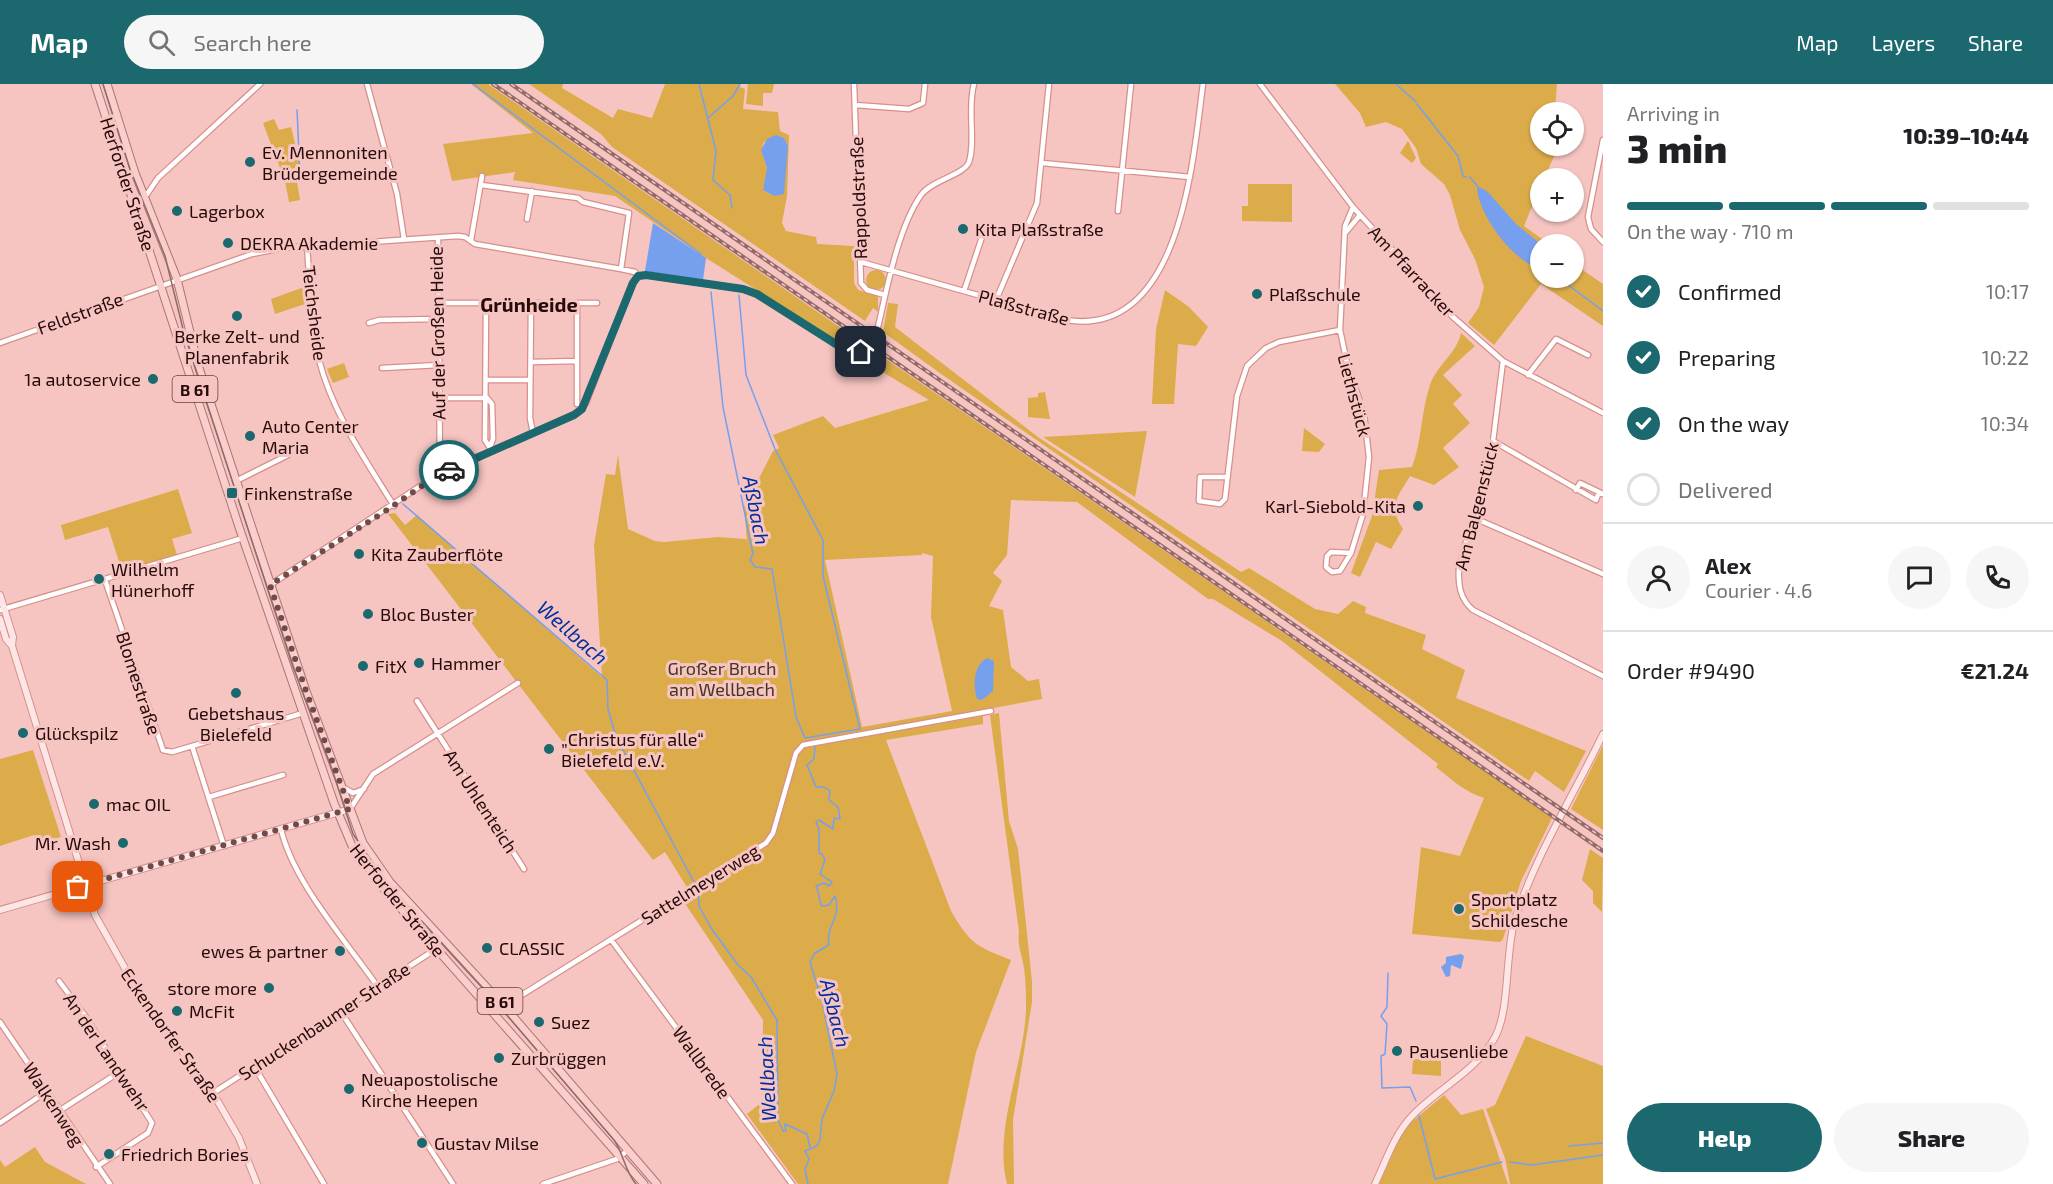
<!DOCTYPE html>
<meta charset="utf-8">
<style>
:root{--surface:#fff;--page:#f6f6f6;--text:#202124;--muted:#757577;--line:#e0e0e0;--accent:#1c686f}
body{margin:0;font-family:"Exo 2",sans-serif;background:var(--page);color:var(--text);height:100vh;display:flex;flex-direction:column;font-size:22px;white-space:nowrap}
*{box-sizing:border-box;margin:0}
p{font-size:20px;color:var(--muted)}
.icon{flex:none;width:33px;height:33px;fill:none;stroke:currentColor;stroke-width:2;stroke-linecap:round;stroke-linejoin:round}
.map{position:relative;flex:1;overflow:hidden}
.drawer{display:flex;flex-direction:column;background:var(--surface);width:450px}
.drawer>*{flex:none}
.fabs{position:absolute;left:1530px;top:18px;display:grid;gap:12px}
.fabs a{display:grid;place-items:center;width:54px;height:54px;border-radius:50%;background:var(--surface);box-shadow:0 2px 4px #0004;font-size:30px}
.pin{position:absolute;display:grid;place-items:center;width:51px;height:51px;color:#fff;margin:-26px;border-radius:12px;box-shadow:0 3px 9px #0006}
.courier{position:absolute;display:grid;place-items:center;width:60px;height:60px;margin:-30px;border:4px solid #1c686f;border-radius:50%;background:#fff;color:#222;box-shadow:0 2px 8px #0007}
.overview em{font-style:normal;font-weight:800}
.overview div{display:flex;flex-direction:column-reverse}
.overview{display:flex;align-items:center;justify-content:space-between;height:102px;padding:0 24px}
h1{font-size:39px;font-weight:800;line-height:45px}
.bar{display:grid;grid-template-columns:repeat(4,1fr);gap:9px 6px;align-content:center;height:72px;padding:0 24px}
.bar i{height:8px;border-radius:4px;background:var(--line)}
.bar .current{background:var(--accent)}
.bar p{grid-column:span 4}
.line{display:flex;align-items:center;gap:15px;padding:0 24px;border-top:2px solid var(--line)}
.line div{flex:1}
.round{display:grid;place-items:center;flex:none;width:63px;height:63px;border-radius:32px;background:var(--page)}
ol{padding:0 24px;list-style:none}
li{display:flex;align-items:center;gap:18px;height:66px}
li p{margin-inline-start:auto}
li .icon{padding:6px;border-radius:50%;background:var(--accent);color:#fff;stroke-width:4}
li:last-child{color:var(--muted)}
li i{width:33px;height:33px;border:3px solid var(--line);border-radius:50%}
.primary-button{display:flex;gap:12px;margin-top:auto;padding:12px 24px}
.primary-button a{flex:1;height:69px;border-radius:36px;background:var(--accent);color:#fff;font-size:24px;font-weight:800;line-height:69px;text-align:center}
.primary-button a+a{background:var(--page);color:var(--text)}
header{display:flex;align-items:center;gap:36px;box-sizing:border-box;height:84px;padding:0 30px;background:var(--accent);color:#fff}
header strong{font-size:28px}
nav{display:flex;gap:33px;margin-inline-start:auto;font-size:21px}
.search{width:420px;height:54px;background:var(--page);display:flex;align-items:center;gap:15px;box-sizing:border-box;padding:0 21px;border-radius:33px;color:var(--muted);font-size:22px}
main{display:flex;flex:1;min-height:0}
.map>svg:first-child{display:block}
.green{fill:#dbac49;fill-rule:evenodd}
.water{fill:#769fee}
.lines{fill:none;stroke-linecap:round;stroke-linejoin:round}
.stream{stroke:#769fee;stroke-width:1.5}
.street-tunnel{stroke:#d7a9a6;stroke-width:4.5;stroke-dasharray:4.5 2;stroke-linecap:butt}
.street-casing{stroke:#d98e8a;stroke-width:7}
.secondary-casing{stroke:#d98e8a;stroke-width:8}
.primary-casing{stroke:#ae7572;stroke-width:9}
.street{stroke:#fff;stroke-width:4.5}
.secondary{stroke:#fde7e6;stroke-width:6}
.primary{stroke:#facecc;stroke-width:7}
.tram{stroke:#926b69;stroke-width:1.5}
.rail-casing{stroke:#926b69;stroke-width:4}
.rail{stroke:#f6c5c2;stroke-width:1.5;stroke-dasharray:4.5;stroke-linecap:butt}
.done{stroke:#6f4b4a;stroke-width:6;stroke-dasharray:0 10.8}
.route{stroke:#1c686f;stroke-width:8}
.poi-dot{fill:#1c686f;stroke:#f6c5c2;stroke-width:2}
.labels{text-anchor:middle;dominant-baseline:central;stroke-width:6;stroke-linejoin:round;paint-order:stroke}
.shield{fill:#f6c5c2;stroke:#644241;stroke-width:1.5}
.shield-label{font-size:16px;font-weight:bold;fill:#260a0a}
.poi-label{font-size:18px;fill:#260a0a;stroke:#f6c5c2;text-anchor:start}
.street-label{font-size:18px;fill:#260a0a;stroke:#f6c5c2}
.park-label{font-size:18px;fill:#433722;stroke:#f6c5c2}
.neighbourhood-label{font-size:20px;font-weight:bold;fill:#260a0a;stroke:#f6c5c2}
.water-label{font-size:20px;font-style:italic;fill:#002e9f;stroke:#f6c5c2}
</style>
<header>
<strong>Map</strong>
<div class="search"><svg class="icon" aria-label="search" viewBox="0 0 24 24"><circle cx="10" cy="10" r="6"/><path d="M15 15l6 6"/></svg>Search here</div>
<nav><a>Map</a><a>Layers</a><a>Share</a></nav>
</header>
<main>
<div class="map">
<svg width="1603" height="1100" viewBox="0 0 1603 1100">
<rect width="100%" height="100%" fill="#f6c5c2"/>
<path class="green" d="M471,0h17l376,260 -7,6h-6l-145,-92 -91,-62 -102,-16 2,-8 -63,9 -9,-37 90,-11z
M529,0h34l-1,4 51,30 5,-9 34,9 13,-34h75v3l5,2 -2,20 35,3 2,19 9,4 -2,61 -5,27 4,8 30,6 1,7 37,2v37l4,7 20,6v16l-5,-4 -8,13 -253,-174 -11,-13zM784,54l4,8 -16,49 -9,-5c1,-7 4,-12 4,-20 -1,-11 -8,-16 -3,-28z
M748,0h26l-2,9h-9v13l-17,-2z
M1335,0h222l-2,27 12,1h-27v34h19l-15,32h-4v9l-16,39 25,18c-22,0 -48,-36 -61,-52l35,66 17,11v9h34v-14l29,20v42l-62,-42 -47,61 -26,-22 11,-16 5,-20 -9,-28 -15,-29 -10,-35 -6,-11 -23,-20 -5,-16 -14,-19 -16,-7 -20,5 -6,-14z
M274,35l5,11 12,-3 12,49 -6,6 3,18 -11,2 -4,-21 -22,-58z
M1408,57l8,17 -4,5 -12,-10z
M1248,100h44v38l-50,-1v-15h6z
M866 196a10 10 0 1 1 20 0a10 10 0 1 1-20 0Z
M307,202l1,17 -33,11 -4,-15z
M1165,206l24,17 19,20 -12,19 -18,-2 -4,60h-22l4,-75z
M888,219l10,1 -3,23 143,110 203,135 8,-4 66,41 23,5 15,-13 13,6 -1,6 61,22 -4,14 43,21 -9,28 130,53 -22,41 -29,-21 -6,10 -585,-405 -61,-44z
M1461,249l14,13 -32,29 19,20 -9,9 17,19 -27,25 16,19 -25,18 -24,-9c-12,21 -23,29 -7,53l-12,20 -15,-7 -16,35 -9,-4 21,-57 7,-46 33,-3c10,-26 9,-56 18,-82 7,-20 27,-32 31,-52z
M870,264l682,470 -31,63 -18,58 -3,3 -88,-8 9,-87 39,9 24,-58c-19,-6 -32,-18 -48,-31l2,-3 -156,-123 -69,-42h-5l-131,-97 -66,-2 -4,55 -14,18 9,8 -13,25 14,4 8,57 17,14 11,-2 3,20 -183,34 1,4 123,-21v8l-97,16 65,171c20,34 25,35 60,49l-35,92 -28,132h-150l-51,-70 15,-12 1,-82 -81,-121 14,-8 -2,-5 -6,3 -23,-37 -12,8 -265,-346 7,-1 10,12 12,-10 185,162 -8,-132 12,-71 9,1 3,-20 10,74 27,12 9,1 54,-5 28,2 1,3 -3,-35 29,-56 6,-3 -6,-13 50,-19 12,12 94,-28 -68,-41zM922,469l11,3 -2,61 21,94 -90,16 -37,-167 97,-5z
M344,279l5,14 -16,6 -6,-14z
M1045,308l5,27 -22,-2v-19l10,-1v-4z
M1304,344l21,16 -6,8 -17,-1z
M1147,347l-12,66 -92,-60z
M178,405l14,44 -20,6 5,16 -55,16 -14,-44 -43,13 -4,-15z
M999,629l10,108 9,28 14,132v21l-19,118 1,64h-7c-14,-55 17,-119 19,-174 0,-14 0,-28 -2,-42 -2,-13 -7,-23 -5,-36l-29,-217z
M1603,661v85l-32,-21z
M33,666l28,87 -24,6 -3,-8 -34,11v-87z
M1590,765l13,9 -1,54 -9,-9v-12l-11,-11z
M1526,952l77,30v118h-93l-5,-26 -19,-49 9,-4z
M1413,975l28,1v16l-29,-2z
M1444,1011l17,20 22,-6 25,75h-129l23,-51 7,-9z
M35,1063l10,15 41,22h-86v-24l5,7z"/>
<path class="water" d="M776,51l8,3 4,8 -4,48 -10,2 -11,-6 4,-22 -6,-18 6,-11z
M1477,102l11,6 28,32 25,20 -1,25c-26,-7 -63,-55 -63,-83z
M653,139l53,35 -3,22 -58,-9z
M987,574l7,3 -1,30 -11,9 -5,-1c-4,-13 -4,-34 10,-41z
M1461,870l3,2 -3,13 -10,-4 -1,11 -4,1 -5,-10 5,-4v-6z"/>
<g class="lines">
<path class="stream" d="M473,0l228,170
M699,0l17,67 -3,29 17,15 2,13
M1396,0l20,18
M1417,20l41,52 5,20 3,1
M297,26l3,66
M708,34l25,-22 7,-12
M1470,93l8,10
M1559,194l44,33
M711,208l12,115 30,147 -3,6 5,7 17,2 24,148 9,21 55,-9 -37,-153v-36l-48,-91 -29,-74 -7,-80
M403,420l204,176 1,29 8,28 79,147
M698,806l1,16 12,22 27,37 13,12 26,43 1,100 5,11h3l-1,-7 22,10 3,13
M1388,889l-1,34 -6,9 6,8 -2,30 -4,2 1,32 28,-1 6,14
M1419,1032l16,63 67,-17
M1569,1062l34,-3
M1510,1078l22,3 71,-10
M808,1100l-3,-15 4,-10 -4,-8 12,-5 3,-7 2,-20 12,-28 3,-17 -15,-73 -12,-39 5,-9 14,-8c-4,-19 13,-26 6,-49l-6,9 -7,1c-4,-6 -2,-13 -6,-20l8,-3 5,3 3,-4 -12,-8 5,-14 -3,-6 -3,-1v-24l-3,-7 3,-2 14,9 1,-11 6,1 -2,-12 -9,-7 1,-9 -6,-4h-8l-9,-22 7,-6 1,-14"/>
<path class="street-tunnel" d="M866,262l12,-19"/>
<defs>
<path id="street" d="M367,0l30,110 7,45
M854,0l7,199 6,7 18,5
M1260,0l93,123 100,110 50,44 100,52
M855,21l54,4 14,-6 2,-19
M1603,56l-15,77 3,12 12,13
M1042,79l148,14
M481,101l97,13 5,4 46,11 -8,56
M145,113l13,-19 102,-94
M1118,127l13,-127
M527,135l5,-28
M1346,148l14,-17
M438,154l2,231 2,5
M471,156l11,-64
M307,162c3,37 3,78 12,114 14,54 46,99 75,146
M861,178l205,58c115,19 127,-161 137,-236
M964,207l18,-54
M996,216l41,-97 12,-119
M531,218l-1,116 3,15
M439,219h158
M486,219l-1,137 7,11
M577,219v101
M369,239l10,-3 60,-1
M878,243c9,-39 20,-99 43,-132 11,-15 43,-20 48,-33 7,-21 -2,-54 5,-78
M0,259l252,-89 30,-6 176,-12 7,1 10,7 146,25 14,3 3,5
M1503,277l-10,80 -34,127c-1,17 1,31 14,42l130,66
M532,278l45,-1
M382,284l57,-3
M1528,291l28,-36 32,16
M486,296h44
M439,314h48
M487,314l5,6 1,35 -3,8
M1493,357l103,59 3,-8
M1226,393h-26l-1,24 21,3 5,-5 12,-103 10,-30 19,-18 13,-6 61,-12
M236,397l52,-26
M1576,406l4,-7 23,11
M1472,433l131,57
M1351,469l-20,-1 -4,4 -1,11 6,5 8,-1 11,-18 12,-39 6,-57 -5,-43 -17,-51 -7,-33 5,-104 8,-19
M105,496l58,170 9,2 131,-39
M270,501l164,-108 145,-65 7,-9 46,-120 6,-6 8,-2 97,14 14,6 93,58 11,-1 5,-6
M0,526l243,-72
M417,617l107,168
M192,662l32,100
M344,704l9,5 11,-4
M209,713l74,-22
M350,725l23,-35 145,-91
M281,745c12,53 66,113 97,158
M612,857l180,243
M59,897l27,36 66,106 -4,10 -52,34
M504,922l262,-163 7,-10 23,-80 7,-8 188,-34
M341,928l112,172
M0,938l110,162
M254,982l70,118
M213,1009l223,-144
M59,1027l62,-40
M0,1039l46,-31
M543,1100l74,-25 10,-8"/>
<path id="secondary" d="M0,511l13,42 -1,9
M0,535l6,20 6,7 83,269 36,64 86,121 22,38 18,46
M0,826l350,-101
M1375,1100c11,-23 19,-49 37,-68 25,-27 63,-44 82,-77 16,-27 11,-82 20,-116 20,-66 59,-126 89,-189"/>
<path id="primary" d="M95,0l144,443 95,276 18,43 30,41 262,297
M107,0l28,89 42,106 21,86 108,326 57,152 27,39 114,124 153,178"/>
</defs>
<use href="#street" class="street-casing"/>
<use href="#secondary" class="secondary-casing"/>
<use href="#primary" class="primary-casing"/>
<use href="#street" class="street"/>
<use href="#secondary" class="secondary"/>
<use href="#primary" class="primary"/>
<path class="tram" d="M103,0l27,85 35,87 19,77 109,334 39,102 21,65 33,48 108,118 120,140c10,14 10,30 22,44"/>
<defs>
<path id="rail" d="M493,0l1110,767
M511,0l1092,754"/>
</defs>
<use href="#rail" class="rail-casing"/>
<use href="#rail" class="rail"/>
</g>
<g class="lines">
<path class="done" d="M78,803l272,-78 -44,-118 -36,-106 117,-75 42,-29 20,-11"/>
<path class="route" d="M449,386l125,-55 8,-6 51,-126 5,-7 8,-1 97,14 14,5 93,59 11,-1"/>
</g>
<g class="poi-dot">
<circle cx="250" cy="78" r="6"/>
<circle cx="177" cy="127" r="6"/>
<circle cx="963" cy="145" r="6"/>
<circle cx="228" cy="159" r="6"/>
<circle cx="1257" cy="210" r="6"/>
<circle cx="237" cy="232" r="6"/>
<circle cx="153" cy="295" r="6"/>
<circle cx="250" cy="352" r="6"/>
<rect x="226" y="403" width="12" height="12" rx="3"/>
<circle cx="1418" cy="422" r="6"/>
<circle cx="359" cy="470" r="6"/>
<circle cx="99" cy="495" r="6"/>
<circle cx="368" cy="530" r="6"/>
<circle cx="419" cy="579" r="6"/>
<circle cx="363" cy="582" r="6"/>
<circle cx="236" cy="609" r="6"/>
<circle cx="23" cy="649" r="6"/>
<circle cx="549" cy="665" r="6"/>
<circle cx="94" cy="720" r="6"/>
<circle cx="123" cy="759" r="6"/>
<circle cx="1459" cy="825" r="6"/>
<circle cx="487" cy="864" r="6"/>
<circle cx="340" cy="867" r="6"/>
<circle cx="269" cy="904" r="6"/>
<circle cx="177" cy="927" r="6"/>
<circle cx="539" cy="938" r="6"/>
<circle cx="1397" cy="967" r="6"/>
<circle cx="499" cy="974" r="6"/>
<circle cx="349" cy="1005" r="6"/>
<circle cx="422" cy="1059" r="6"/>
<circle cx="109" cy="1070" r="6"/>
</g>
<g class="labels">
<g class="shield">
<rect x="172.5" y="292" width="45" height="26" rx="4.5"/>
<rect x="477.5" y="904" width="45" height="26" rx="4.5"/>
</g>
<g class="shield-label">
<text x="195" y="305">B 61</text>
<text x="500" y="917">B 61</text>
</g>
<g class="poi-label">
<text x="262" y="68">Ev. Mennoniten<tspan x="262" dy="21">Brüdergemeinde</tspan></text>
<text x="189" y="127">Lagerbox</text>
<text x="975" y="145">Kita Plaßstraße</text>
<text x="240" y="159">DEKRA Akademie</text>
<text x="1269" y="210">Plaßschule</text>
<text x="237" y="252" text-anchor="middle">Berke Zelt- und<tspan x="237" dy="21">Planenfabrik</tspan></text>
<text x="141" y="295" text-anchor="end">1a autoservice</text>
<text x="262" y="342">Auto Center<tspan x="262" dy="21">Maria</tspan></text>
<text x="244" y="409">Finkenstraße</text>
<text x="1406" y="422" text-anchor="end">Karl-Siebold-Kita</text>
<text x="371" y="470">Kita Zauberflöte</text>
<text x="111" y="485">Wilhelm<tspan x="111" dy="21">Hünerhoff</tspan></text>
<text x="380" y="530">Bloc Buster</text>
<text x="431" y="579">Hammer</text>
<text x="375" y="582">FitX</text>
<text x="236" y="629" text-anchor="middle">Gebetshaus<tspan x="236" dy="21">Bielefeld</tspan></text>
<text x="35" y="649">Glückspilz</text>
<text x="561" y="655">„Christus für alle“<tspan x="561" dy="21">Bielefeld e.V.</tspan></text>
<text x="106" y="720">mac OIL</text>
<text x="111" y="759" text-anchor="end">Mr. Wash</text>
<text x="1471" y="815">Sportplatz<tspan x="1471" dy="21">Schildesche</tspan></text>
<text x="499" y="864">CLASSIC</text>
<text x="328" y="867" text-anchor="end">ewes &amp; partner</text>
<text x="257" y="904" text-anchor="end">store more</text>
<text x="189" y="927">McFit</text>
<text x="551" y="938">Suez</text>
<text x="1409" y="967">Pausenliebe</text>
<text x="511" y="974">Zurbrüggen</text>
<text x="361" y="995">Neuapostolische<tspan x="361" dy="21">Kirche Heepen</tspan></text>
<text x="434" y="1059">Gustav Milse</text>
<text x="121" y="1070">Friedrich Bories</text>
</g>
<g class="street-label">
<text transform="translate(128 100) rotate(72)">Herforder Straße</text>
<text transform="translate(858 114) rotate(-92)">Rappoldstraße</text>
<text transform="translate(1412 187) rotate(47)">Am Pfarracker</text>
<text transform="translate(1024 223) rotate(15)">Plaßstraße</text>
<text transform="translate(80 229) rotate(-20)">Feldstraße</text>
<text transform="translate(315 229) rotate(83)">Teichsheide</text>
<text transform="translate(437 249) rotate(-91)">Auf der Großen Heide</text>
<text transform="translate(1355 311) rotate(75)">Liethstück</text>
<text transform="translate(1476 422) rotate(-76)">Am Balgenstück</text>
<text transform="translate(139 599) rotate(72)">Blomestraße</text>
<text transform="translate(481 717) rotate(57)">Am Uhlenteich</text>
<text transform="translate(700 800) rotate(-32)">Sattelmeyerweg</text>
<text transform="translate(398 816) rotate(51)">Herforder Straße</text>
<text transform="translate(324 937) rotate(-33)">Schuckenbaumer Straße</text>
<text transform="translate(171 951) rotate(55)">Eckendorfer Straße</text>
<text transform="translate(107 968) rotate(56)">An der Landwehr</text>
<text transform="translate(702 978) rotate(54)">Wallbrede</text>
<text transform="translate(54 1020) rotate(57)">Walkenweg</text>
</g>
<g class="park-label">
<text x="722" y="584">Großer Bruch<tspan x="722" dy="21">am Wellbach</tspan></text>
</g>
<g class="neighbourhood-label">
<text x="529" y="220">Grünheide</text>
</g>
<g class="water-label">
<text transform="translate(757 426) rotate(79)">Aßbach</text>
<text transform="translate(573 548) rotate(41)">Wellbach</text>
<text transform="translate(836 929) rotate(76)">Aßbach</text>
<text transform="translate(766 995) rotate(-93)">Wellbach</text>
</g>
</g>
</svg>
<div class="fabs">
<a><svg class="icon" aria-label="locate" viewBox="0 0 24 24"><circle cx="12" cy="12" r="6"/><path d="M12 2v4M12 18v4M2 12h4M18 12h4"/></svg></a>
<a>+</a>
<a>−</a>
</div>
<div class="pin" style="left:78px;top:803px;background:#ea580c"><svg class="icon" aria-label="bag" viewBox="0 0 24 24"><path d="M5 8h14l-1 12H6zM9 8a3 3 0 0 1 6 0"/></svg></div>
<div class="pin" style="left:861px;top:268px;background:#1f2937"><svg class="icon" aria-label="home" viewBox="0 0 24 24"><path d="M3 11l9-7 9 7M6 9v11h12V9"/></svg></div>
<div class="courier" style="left:449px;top:386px"><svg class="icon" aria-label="car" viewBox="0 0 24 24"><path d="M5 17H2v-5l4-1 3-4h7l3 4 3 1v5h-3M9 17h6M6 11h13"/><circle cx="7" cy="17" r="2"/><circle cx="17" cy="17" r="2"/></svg></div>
</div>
<section class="drawer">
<div class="overview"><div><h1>3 min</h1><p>Arriving in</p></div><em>10:39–10:44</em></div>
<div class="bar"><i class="current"></i><i class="current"></i><i class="current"></i><i></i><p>On the way · 710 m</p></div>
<ol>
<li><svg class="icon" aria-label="check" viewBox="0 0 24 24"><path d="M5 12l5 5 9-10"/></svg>Confirmed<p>10:17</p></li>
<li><svg class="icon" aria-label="check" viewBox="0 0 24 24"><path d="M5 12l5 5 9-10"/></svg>Preparing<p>10:22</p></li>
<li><svg class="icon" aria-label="check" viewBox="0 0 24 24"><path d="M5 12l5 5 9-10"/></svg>On the way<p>10:34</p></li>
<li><i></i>Delivered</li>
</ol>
<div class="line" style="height:108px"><a class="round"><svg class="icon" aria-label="person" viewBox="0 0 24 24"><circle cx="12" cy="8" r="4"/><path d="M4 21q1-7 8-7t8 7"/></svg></a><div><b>Alex</b><p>Courier · 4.6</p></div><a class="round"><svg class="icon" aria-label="chat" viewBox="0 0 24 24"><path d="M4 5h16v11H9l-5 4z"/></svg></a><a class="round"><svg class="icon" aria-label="phone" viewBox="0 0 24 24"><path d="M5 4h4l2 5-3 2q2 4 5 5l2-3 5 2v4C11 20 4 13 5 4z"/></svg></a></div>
<div class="line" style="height:78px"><div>Order #9490</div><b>€21.24</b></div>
<div class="primary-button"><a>Help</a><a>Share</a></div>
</section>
</main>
